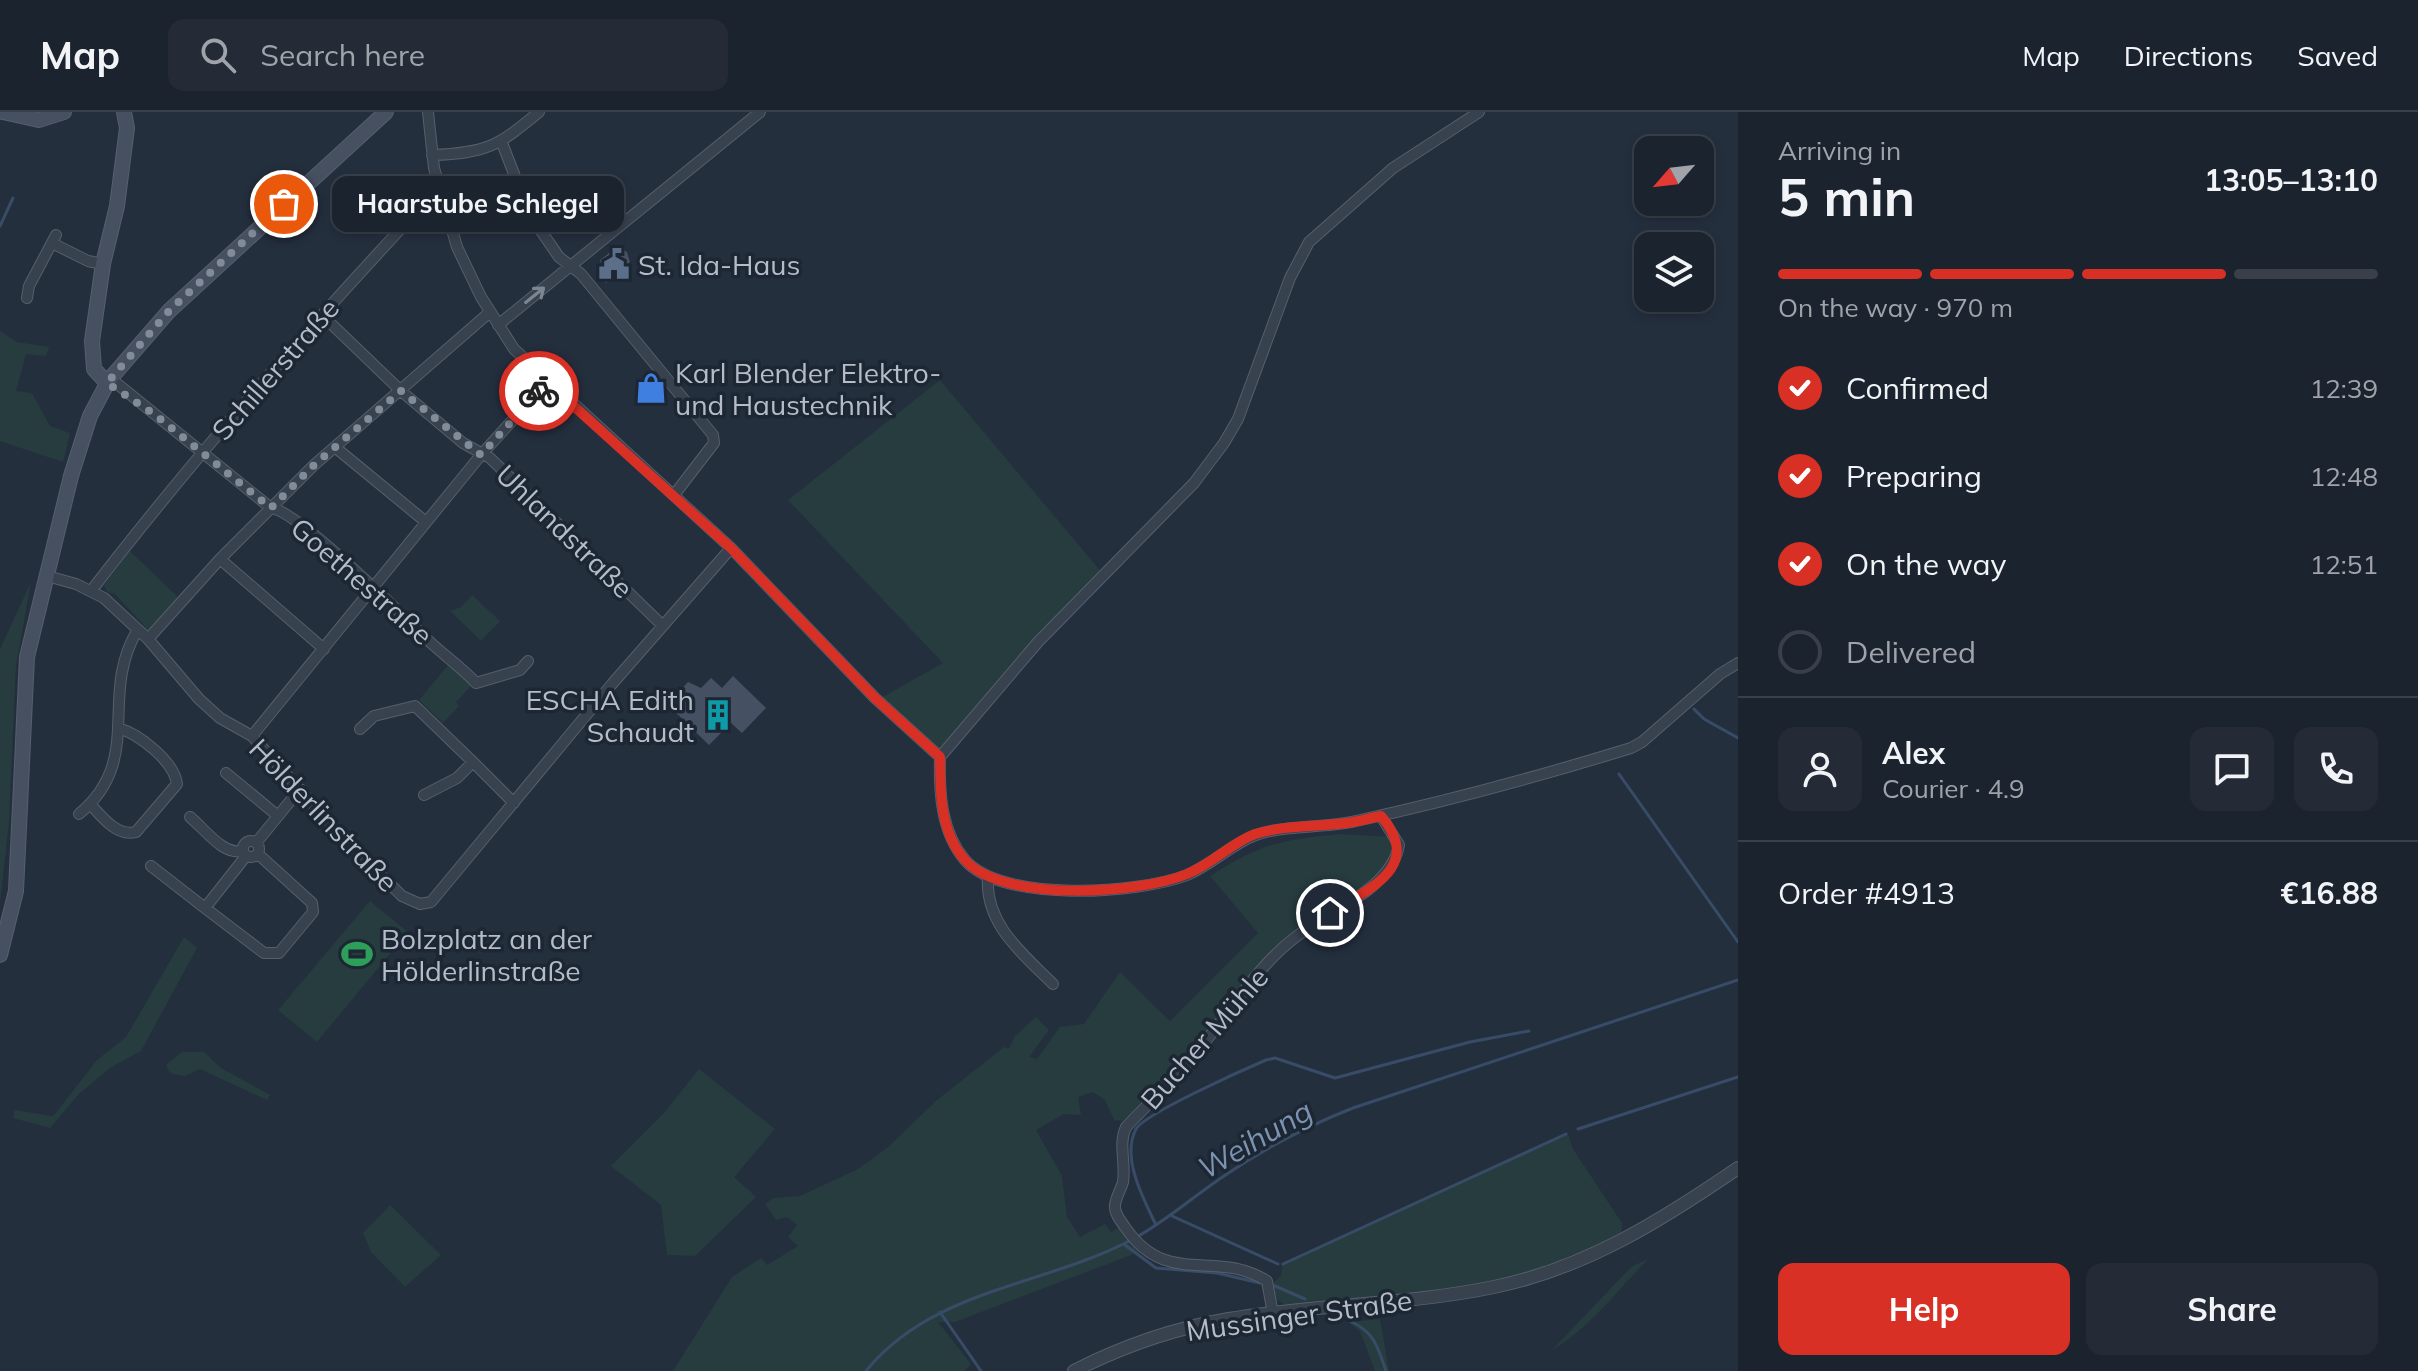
<!DOCTYPE html>
<meta charset="utf-8">
<style>
:root{--surface:#1b232e;--page:#242b36;--text:#f1f3f6;--muted:#a0a4aa;--line:#39404a;--accent:#d93025}
body{margin:0;font-family:Mulish,sans-serif;background:var(--page);color:var(--text);height:100vh;display:flex;flex-direction:column;font-size:30px;white-space:nowrap}
*{box-sizing:border-box;margin:0}
p{font-size:26px;color:var(--muted)}
.icon{flex:none;width:44px;height:44px;fill:none;stroke:currentColor;stroke-width:2;stroke-linecap:round;stroke-linejoin:round}
.map{position:relative;flex:1;overflow:hidden}
.sheet{display:flex;flex-direction:column;background:var(--surface);width:680px}
.sheet>*{flex:none}
.needle{width:52px;rotate:242deg}
.buttons{position:absolute;left:1634px;top:24px;display:grid;gap:16px}
.buttons a{display:grid;place-items:center;width:80px;height:80px;border-radius:16px;background:var(--surface);box-shadow:0 4px 12px #0003,0 0 0 2px var(--line);font-size:40px}
.pin{position:absolute;display:grid;place-items:center;width:68px;height:68px;color:#fff;margin:-34px;border:4px solid #fff;border-radius:50%;box-shadow:0 2px 8px #0007}
.courier{position:absolute;display:grid;place-items:center;width:80px;height:80px;margin:-40px;border:6px solid #d93025;border-radius:50%;background:#fff;color:#222;box-shadow:0 2px 10px #0007}
.bubble{position:absolute;height:56px;border-radius:16px;background:var(--surface);box-shadow:0 4px 12px #0003,0 0 0 2px var(--line);font-size:26px;font-weight:700;line-height:56px;text-align:center}
.summary em{font-style:normal;font-weight:700}
.summary div{display:flex;flex-direction:column-reverse}
.summary{display:flex;align-items:center;justify-content:space-between;height:136px;padding:0 40px}
h1{font-size:52px;font-weight:700;line-height:60px}
.bar{display:grid;grid-template-columns:repeat(4,1fr);gap:12px 8px;align-content:center;height:96px;padding:0 40px}
.bar i{height:10px;border-radius:6px;background:var(--line)}
.bar .selected{background:var(--accent)}
.bar p{grid-column:span 4}
.line{display:flex;align-items:center;gap:20px;padding:0 40px;border-top:2px solid var(--line)}
.line div{flex:1}
.round{display:grid;place-items:center;flex:none;width:84px;height:84px;border-radius:16px;background:var(--page)}
ol{padding:0 40px;list-style:none}
li{display:flex;align-items:center;gap:24px;height:88px}
li p{margin-inline-start:auto}
li .icon{padding:8px;border-radius:50%;background:var(--accent);color:#fff;stroke-width:4}
li:last-child{color:var(--muted)}
li i{width:44px;height:44px;border:4px solid var(--line);border-radius:50%}
.primary-button{display:flex;gap:16px;margin-top:auto;padding:16px 40px}
.primary-button a{flex:1;height:92px;border-radius:16px;background:var(--accent);color:#fff;font-size:32px;font-weight:700;line-height:92px;text-align:center}
.primary-button a+a{background:var(--page);color:var(--text)}
header{display:flex;align-items:center;gap:48px;box-sizing:border-box;height:112px;padding:0 40px;background:var(--surface);border-bottom:2px solid var(--line)}
header strong{font-size:38px}
nav{display:flex;gap:44px;margin-inline-start:auto;font-size:28px}
.search{width:560px;height:72px;background:var(--page);display:flex;align-items:center;gap:20px;box-sizing:border-box;padding:0 28px;border-radius:16px;color:var(--muted);font-size:30px}
main{display:flex;flex:1;min-height:0}
.map>svg:first-child{display:block}
.green{fill:#263c3f}
.lines{fill:none;stroke-linecap:round;stroke-linejoin:round}
.stream{stroke:#394c67;stroke-width:3}
.building{fill:#455162}
.minor-casing{stroke:#565f6c;stroke-width:12}
.tertiary-casing{stroke:#565f6c;stroke-width:14}
.secondary-casing{stroke:#565f6c;stroke-width:16}
.minor{stroke:#38414e;stroke-width:10}
.tertiary{stroke:#38414e;stroke-width:12}
.secondary{stroke:#465061;stroke-width:14}
.oneway{stroke:#7c8592}
.done{stroke:#828b98;stroke-width:8;stroke-dasharray:0 14.4}
.route{stroke:#d93025;stroke-width:10}
.labels{text-anchor:middle;dominant-baseline:central;stroke-width:7;stroke-linejoin:round;paint-order:stroke}
.poi-label{font-size:28px;fill:#b4bcc9;stroke:#1d2633;text-anchor:start}
.street-label{font-size:28px;fill:#b4bcc9;stroke:#1d2633}
.water-label{font-size:30px;font-style:italic;fill:#7c92b1;stroke:#1d2633}
</style>
<header>
<strong>Map</strong>
<div class="search"><svg class="icon" aria-label="search" viewBox="0 0 24 24"><circle cx="10" cy="10" r="6"/><path d="M15 15l6 6"/></svg>Search here</div>
<nav><a>Map</a><a>Directions</a><a>Saved</a></nav>
</header>
<main>
<div class="map">
<svg width="1738" height="1259" viewBox="0 0 1738 1259">
<rect width="100%" height="100%" fill="#242f3e"/>
<path class="green" d="M0,219l17,11 32,5 -3,9 -20,-2 -10,37 16,2 18,33 20,7 -7,29 -63,-21z
M940,268l163,194 -162,178 -62,-53 64,-36 -155,-163z
M130,439l50,48 -32,31 -33,-36 -8,-2 -3,-7z
M31,470l-15,84 -7,156 -9,81v-254z
M472,483l28,26 -19,20 -31,-30 11,-4z
M449,552l23,21 -16,17 3,4 -16,17 -24,-23z
M1339,722l53,3 4,11 -2,11 -19,20 -72,49 -163,181 -18,12 -8,-1 -9,-20 -12,-8 -15,5 3,18 -17,-1 -28,16 26,46 5,41 13,20 25,-13 6,8 9,-5 19,25 -184,70h-17l33,42 -7,7h-291l59,-94 29,-19 6,7 31,-19 -10,-9 9,-12 -10,-8 -11,3 -11,-16 8,-6 27,-2 58,-27 30,-22 49,-47 67,-53 5,2 6,-13 21,-19 13,13 -20,27 8,2 23,-32 24,-3 36,-52 50,49 88,-88 -48,-57c50,-32 70,-36 129,-42z
M370,789l38,31 -91,110 -39,-32z
M184,825l13,11 -56,103 -31,17 -31,26 -29,34 -37,-10 2,-8 37,6 3,-2 42,-54 29,-23z
M182,940h22l17,16 49,27 -3,5 -67,-31 -15,7 -15,-3 -4,-8z
M699,957l76,60 -41,48 22,20 -61,59 -28,-1 -6,-50 -50,-39 53,-53z
M1568,1022l5,15 49,74 -1,15 -83,33 -69,17 -180,19 -12,-7 -5,-16 9,-8 1,-11z
M390,1093l51,50 -36,32 -34,-35 -8,-19z
M1648,1147c-30,31 -58,69 -96,91l79,-83z
M1380,1207l9,52h-14l-15,-40 -12,-9z"/>
<g class="lines">
<path class="stream" d="M0,114l13,-28
M1694,597l10,10 34,19
M1619,662l119,168
M1578,1017l160,-52
M1172,1104l106,48
M1155,1111c-12,-25 -34,-66 -19,-94 8,-15 109,-60 130,-69l9,-2 60,20 135,-36 59,-11
M1125,1133l31,23 61,5 43,10
M1283,1152l283,-130
M1275,1174l30,13
M940,1200l41,59
M1352,1210c23,11 26,26 34,49
M866,1259c67,-83 181,-85 269,-133 31,-17 59,-42 89,-62 41,-28 83,-50 129,-68l385,-128"/>
</g>
<path class="building" d="M618,134l9,6 3,10 -24,21 -9,-12 5,-4 -2,-7z
M733,564l33,32 -24,25 -11,-10 -22,22 -42,-41 21,-22 13,6 10,-10 11,10z"/>
<g class="lines">
<defs>
<path id="minor" d="M428,0l6,56 23,79 24,50 33,52 217,199 144,150 65,59
M502,31l28,72 29,42 22,17 132,161 1,8 -40,52
M432,43c55,-2 66,-9 107,-43
M52,131l36,18 15,3
M27,186l2,-12 27,-51
M322,203l79,76 62,52 27,15 172,167
M498,213l262,-213
M110,266l161,130c26,2 134,110 159,134 15,14 32,26 46,41l44,-13 8,-9
M336,336l90,74
M220,447l104,90
M47,464l29,8 28,14 44,41 51,60 21,19 32,18 93,104 57,56 18,8 11,-2 181,-218 119,-136
M91,479c103,-134 215,-261 330,-384l20,-8
M148,527l72,-80 94,-94 176,-153
M360,617l14,-13 41,-10 58,56
M252,624l229,-281 66,-73
M940,645c-1,35 1,75 25,103 37,43 173,34 222,15 28,-12 49,-36 79,-43 30,-7 60,-4 90,-11 93,-20 184,-45 275,-73l11,-6 78,-68 18,-11
M940,645l98,-115 156,-159 30,-40 14,-24 52,-141 19,-36 84,-74 86,-56
M226,661l52,43
M424,683l33,-17 16,-16 41,41
M91,693c11,12 26,32 45,27l41,-48c-3,-23 -38,-50 -59,-56
M79,702c66,-55 19,-117 58,-183
M190,705c16,13 32,38 53,34
M243 737a8 8 0 1 1 16 0a8 8 0 1 1-16 0Z
M256,731l44,-54
M151,754l54,42 41,-52
M988,764c-4,48 35,78 65,108
M205,796l59,45h15l34,-41 -1,-9 -54,-49
M1273,1202l-6,-33c-52,-33 -100,8 -142,-54 -5,-7 -11,-14 -10,-22 1,-8 6,-16 8,-23 3,-19 -5,-38 3,-55 25,-26 52,-52 75,-80 30,-37 58,-83 96,-111 32,-24 95,-48 102,-91l-18,-29"/>
<path id="tertiary" d="M1074,1259c49,-25 101,-43 155,-52 88,-15 178,-14 265,-32 92,-19 168,-67 244,-119"/>
<path id="secondary" d="M3,0l36,8 25,-8
M107,271l-13,-14 -2,-28 11,-77 14,-58 10,-78 -3,-16
M0,843l16,-64 11,-234 44,-181 19,-60 19,-36 60,-69 217,-199"/>
</defs>
<use href="#minor" class="minor-casing"/>
<use href="#tertiary" class="tertiary-casing"/>
<use href="#secondary" class="secondary-casing"/>
<use href="#minor" class="minor"/>
<use href="#tertiary" class="tertiary"/>
<use href="#secondary" class="secondary"/>
</g>
<defs><path id="oneway-shaft" d="M-6 0H5M1.5-3L5.5 0L1.5 3" fill="none" stroke-width="1.6" stroke-linecap="round" stroke-linejoin="round" transform="scale(2)"/></defs>
<use class="oneway" href="#oneway-shaft" transform="translate(535 183) rotate(-39)"/>
<g class="lines">
<path class="done" d="M284,92l-115,107 -62,72 47,31 117,94 43,-43 87,-74 80,64 58,-64"/>
<path class="route" d="M539,279l8,-9 184,166 144,150 65,59c0,35 0,75 25,103 38,43 174,34 222,14 25,-10 44,-31 68,-40 30,-9 61,-7 91,-11 12,-1 23,-5 35,-7 43,51 -11,72 -51,97"/>
</g>
<defs>
<symbol id="civic-bare" viewBox="-9 -9 18 18"><path d="M-.6-6.5H3V-4.5H.6V-3L4-1V1h2V6H-6V1h2V-1L-.6-3ZM-1.2 2.5V6h2.4V2.5Z" fill="#5c6f8a" stroke="#1d2633" stroke-width="2.5" paint-order="stroke"/></symbol>
<symbol id="shop-bare" viewBox="-9 -9 18 18"><path d="M-5-2.5h2.3a2.7 3.5 0 0 1 5.4 0H5L5.5 6h-11ZM-1.5-2.5h3a1.5 2.3 0 0 0-3 0Z" fill="#3f7fe0" stroke="#1d2633" stroke-width="2.5" paint-order="stroke"/></symbol>
<symbol id="building-bare" viewBox="-9 -9 18 18"><path d="M-4-6H4V6H1V3H-1V6H-4ZM-2.5-4.3h1.7v1.8h-1.7ZM.8-4.3h1.7v1.8H.8ZM-2.5-1h1.7V.8h-1.7ZM.8-1h1.7V.8H.8Z" fill="#0f9aa8" stroke="#1d2633" stroke-width="2.5" paint-order="stroke"/></symbol>
<symbol id="stadium-bare" viewBox="-9 -9 18 18"><path d="M0-5a6.5 5 0 1 0 0 10a6.5 5 0 1 0 0-10ZM-3.5-1.8h7v3.6h-7Z" fill="#2e9e5b" stroke="#1d2633" stroke-width="2.5" paint-order="stroke"/></symbol>
</defs>
<g fill-rule="evenodd">
<use href="#civic-bare" x="592" y="130" width="44" height="44"/>
<use href="#shop-bare" x="629" y="254" width="44" height="44"/>
<use href="#building-bare" x="696" y="581" width="44" height="44"/>
<use href="#stadium-bare" x="335" y="820" width="44" height="44"/>
</g>
<g class="labels">
<g class="poi-label">
<text x="638" y="152">St. Ida-Haus</text>
<text x="675" y="260">Karl Blender Elektro-<tspan x="675" dy="32">und Haustechnik</tspan></text>
<text x="694" y="587" text-anchor="end">ESCHA Edith<tspan x="694" dy="32">Schaudt</tspan></text>
<text x="381" y="826">Bolzplatz an der<tspan x="381" dy="32">Hölderlinstraße</tspan></text>
</g>
<g class="street-label">
<text transform="translate(275 257) rotate(-49)">Schillerstraße</text>
<text transform="translate(565 419) rotate(44)">Uhlandstraße</text>
<text transform="translate(362 469) rotate(41)">Goethestraße</text>
<text transform="translate(324 703) rotate(46)">Hölderlinstraße</text>
<text transform="translate(1204 926) rotate(-49)">Bucher Mühle</text>
<text transform="translate(1299 1203) rotate(-8)">Mussinger Straße</text>
</g>
<g class="water-label">
<text transform="translate(1255 1027) rotate(-30)">Weihung</text>
</g>
</g>
</svg>
<div class="buttons">
<a><svg class="needle" viewBox="-14 -14 28 28"><path d="M0-13l5 13h-10z" fill="#e53935"/><path d="M0 13l5-13h-10z" fill="#a0a4aa"/></svg></a>
<a><svg class="icon" aria-label="layers" viewBox="0 0 24 24"><path d="M12 4l9 5-9 5-9-5zM3 14l9 5 9-5"/></svg></a>
</div>
<div class="pin" style="left:284px;top:92px;background:#ea580c"><svg class="icon" aria-label="bag" viewBox="0 0 24 24"><path d="M5 8h14l-1 12H6zM9 8a3 3 0 0 1 6 0"/></svg></div>
<div class="pin" style="left:1330px;top:801px;background:#1f2937"><svg class="icon" aria-label="home" viewBox="0 0 24 24"><path d="M3 11l9-7 9 7M6 9v11h12V9"/></svg></div>
<div class="courier" style="left:539px;top:279px"><svg class="icon" aria-label="bike" viewBox="0 0 24 24"><circle cx="6" cy="16" r="4"/><circle cx="18" cy="16" r="4"/><path d="M6 16l4-8h5l3 8M10 8l3 8H6M13 5h3"/></svg></div>
<div class="bubble" style="left:332px;top:64px;width:292px">Haarstube Schlegel</div>
</div>
<section class="sheet">
<div class="summary"><div><h1>5 min</h1><p>Arriving in</p></div><em>13:05–13:10</em></div>
<div class="bar"><i class="selected"></i><i class="selected"></i><i class="selected"></i><i></i><p>On the way · 970 m</p></div>
<ol>
<li><svg class="icon" aria-label="check" viewBox="0 0 24 24"><path d="M5 12l5 5 9-10"/></svg>Confirmed<p>12:39</p></li>
<li><svg class="icon" aria-label="check" viewBox="0 0 24 24"><path d="M5 12l5 5 9-10"/></svg>Preparing<p>12:48</p></li>
<li><svg class="icon" aria-label="check" viewBox="0 0 24 24"><path d="M5 12l5 5 9-10"/></svg>On the way<p>12:51</p></li>
<li><i></i>Delivered</li>
</ol>
<div class="line" style="height:144px"><a class="round"><svg class="icon" aria-label="person" viewBox="0 0 24 24"><circle cx="12" cy="8" r="4"/><path d="M4 21q1-7 8-7t8 7"/></svg></a><div><b>Alex</b><p>Courier · 4.9</p></div><a class="round"><svg class="icon" aria-label="chat" viewBox="0 0 24 24"><path d="M4 5h16v11H9l-5 4z"/></svg></a><a class="round"><svg class="icon" aria-label="phone" viewBox="0 0 24 24"><path d="M5 4h4l2 5-3 2q2 4 5 5l2-3 5 2v4C11 20 4 13 5 4z"/></svg></a></div>
<div class="line" style="height:104px"><div>Order #4913</div><b>€16.88</b></div>
<div class="primary-button"><a>Help</a><a>Share</a></div>
</section>
</main>
